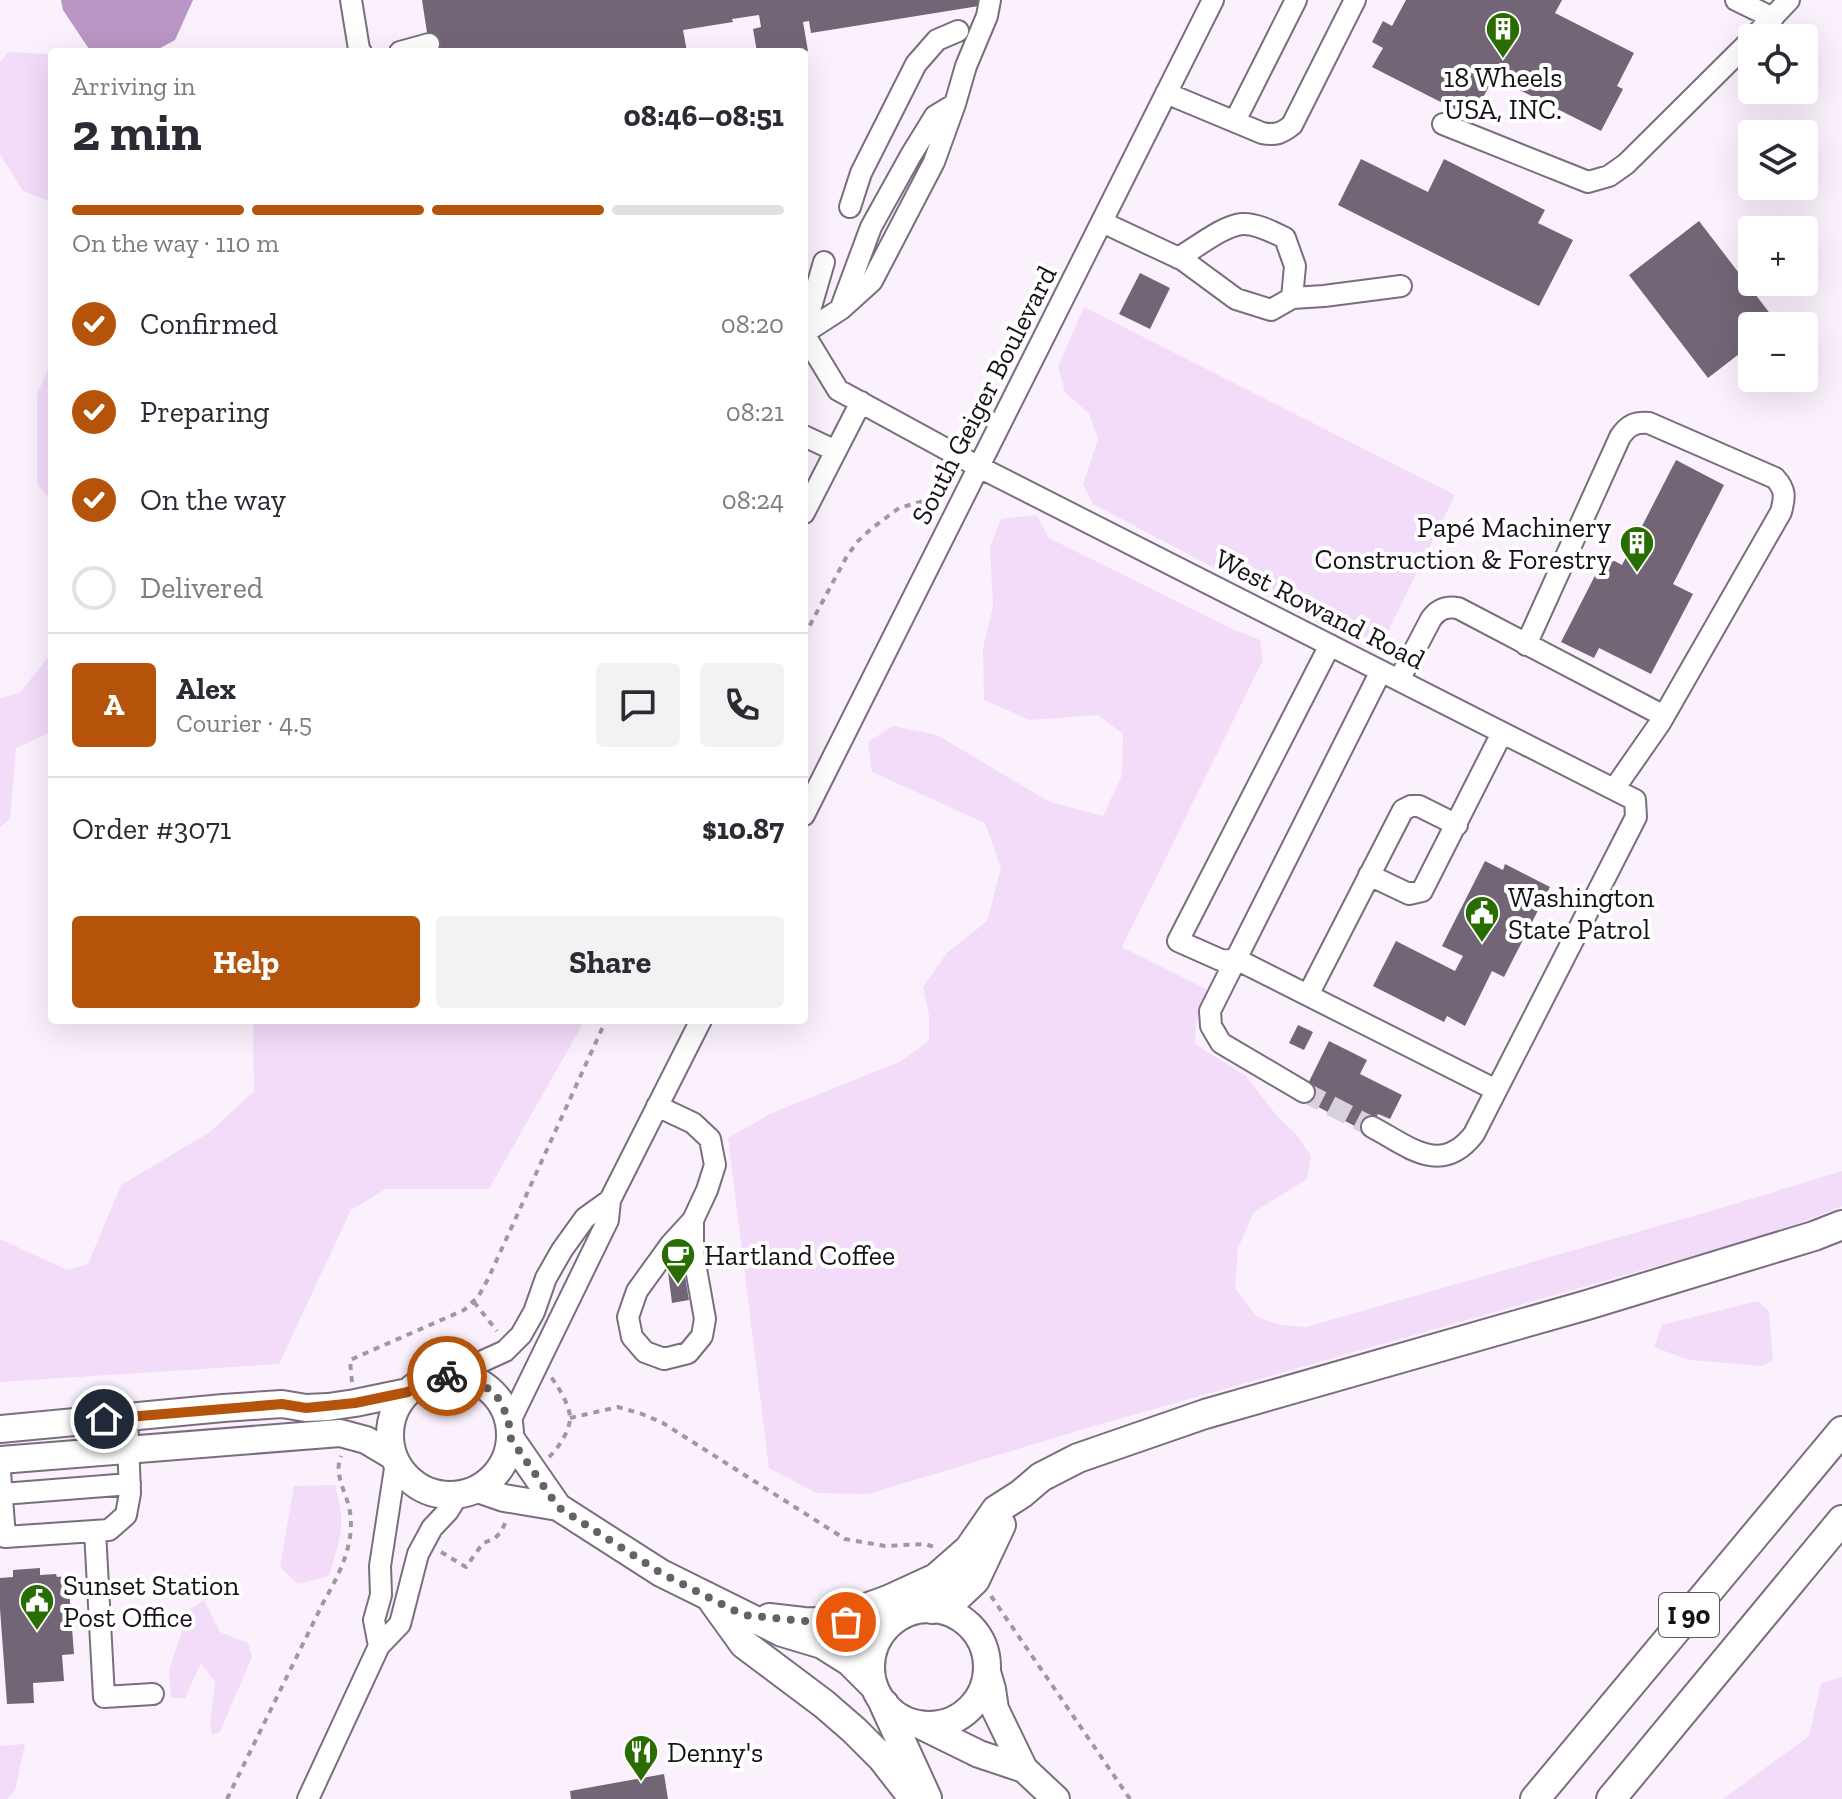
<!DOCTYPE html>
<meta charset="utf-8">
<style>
:root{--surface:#fff;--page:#f2f2f3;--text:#2b2b33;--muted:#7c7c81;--line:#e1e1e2;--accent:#b45309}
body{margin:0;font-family:"Zilla Slab",serif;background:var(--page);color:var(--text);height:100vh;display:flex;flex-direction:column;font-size:30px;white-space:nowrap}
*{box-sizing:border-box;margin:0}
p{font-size:26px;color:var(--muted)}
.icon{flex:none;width:44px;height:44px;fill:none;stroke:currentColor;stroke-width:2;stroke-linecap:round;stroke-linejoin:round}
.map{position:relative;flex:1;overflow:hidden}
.panel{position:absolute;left:48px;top:48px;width:760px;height:976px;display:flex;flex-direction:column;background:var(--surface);border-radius:8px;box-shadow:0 8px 32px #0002}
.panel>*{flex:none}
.fabs{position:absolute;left:1738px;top:24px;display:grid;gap:16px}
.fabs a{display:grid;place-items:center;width:80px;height:80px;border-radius:8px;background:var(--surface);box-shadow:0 8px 32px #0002;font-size:40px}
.pin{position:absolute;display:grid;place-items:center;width:68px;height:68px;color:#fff;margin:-34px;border:4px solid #fff;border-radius:50%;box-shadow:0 2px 8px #0007}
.courier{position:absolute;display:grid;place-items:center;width:80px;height:80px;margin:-40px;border:6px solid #b45309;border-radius:50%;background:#fff;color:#222;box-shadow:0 2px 10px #0007}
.headline em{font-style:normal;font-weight:700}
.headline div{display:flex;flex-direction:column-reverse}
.headline{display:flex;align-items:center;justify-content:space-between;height:136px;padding:0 24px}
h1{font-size:52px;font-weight:700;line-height:60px}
.bar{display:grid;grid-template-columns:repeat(4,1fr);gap:12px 8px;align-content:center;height:96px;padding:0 24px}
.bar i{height:10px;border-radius:6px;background:var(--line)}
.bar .active{background:var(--accent)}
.bar p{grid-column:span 4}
.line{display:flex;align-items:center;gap:20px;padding:0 24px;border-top:2px solid var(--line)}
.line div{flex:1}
.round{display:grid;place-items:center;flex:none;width:84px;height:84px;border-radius:8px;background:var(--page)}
ol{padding:0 24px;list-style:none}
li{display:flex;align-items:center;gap:24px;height:88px}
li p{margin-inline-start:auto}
li .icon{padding:8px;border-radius:50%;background:var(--accent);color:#fff;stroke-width:4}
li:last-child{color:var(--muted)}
li i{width:44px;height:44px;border:4px solid var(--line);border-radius:50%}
.button{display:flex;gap:16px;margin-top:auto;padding:16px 24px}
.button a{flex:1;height:92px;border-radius:8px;background:var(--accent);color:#fff;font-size:32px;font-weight:700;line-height:92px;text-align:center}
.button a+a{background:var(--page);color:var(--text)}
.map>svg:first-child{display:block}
.green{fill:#f3dcfa}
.water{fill:#b996c4}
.building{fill:#726676}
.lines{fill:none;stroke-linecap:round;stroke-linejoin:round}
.minor-tunnel{stroke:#d8d0db;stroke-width:20;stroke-dasharray:20 10;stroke-linecap:butt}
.minor-casing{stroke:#7a6e7e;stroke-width:24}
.major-casing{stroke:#7a6e7e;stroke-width:30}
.highway-casing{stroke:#7a6e7e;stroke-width:32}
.path{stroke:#9f98a2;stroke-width:4;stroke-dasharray:6 6;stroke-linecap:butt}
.minor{stroke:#fff;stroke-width:20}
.major{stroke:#fff;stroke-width:26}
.highway{stroke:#fff;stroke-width:28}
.done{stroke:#666068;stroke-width:8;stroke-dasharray:0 14.4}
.route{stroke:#b45309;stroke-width:10}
.labels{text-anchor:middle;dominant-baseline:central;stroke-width:8;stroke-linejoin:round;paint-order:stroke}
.shield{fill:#fff;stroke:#5c595d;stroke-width:2}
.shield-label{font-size:26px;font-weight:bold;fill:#161218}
.poi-label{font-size:28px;fill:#161218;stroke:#fff;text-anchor:start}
.street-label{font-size:28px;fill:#161218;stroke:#fff}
</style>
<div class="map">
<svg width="1842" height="1799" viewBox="0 0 1842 1799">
<rect width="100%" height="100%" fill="#faf1fd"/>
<path class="green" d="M8,52l41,2 3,2v146l-29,-11 -23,-37v-92z
M1084,307l371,188 -78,159 -284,-150 -10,-20 15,-45 -9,-25 -24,-22 -7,-26z
M52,359v142l-15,-16v-90z
M1037,515l12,23 181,90 30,12 3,20 -141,287 86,43 -12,32 -1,22 51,32 31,40 19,18 15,22 -4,23 -53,33 -16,36 -3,40 21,28 24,9 26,2 412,-118 124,-38v35l-62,25 -679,193 -233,70 -52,-1 -47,-25 -41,-330 42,-24 129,-52 30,-21v-26l-6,-28 24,-34 40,-32 14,-53 -16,-45 -113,-51 -4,-30 25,-16 44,9 113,67 53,14 19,-41 1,-41 -25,-19 -68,5 -46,-20 -1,-52 10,-42 -3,-59 11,-28z
M52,652v80l-36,16 -6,70 -10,10v-130l20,-5z
M253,1020h332l-96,169h-103l-35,21 -72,154 -279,18v-143l67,31 21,-6 33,-79 89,-53 44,-41z
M1758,1301l11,10 4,49 -10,6 -74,-6 -35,-13 8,-22z
M335,1485c12,40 5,53 -6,91l-31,8 -18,-17 14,-81z
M204,1600l16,32 28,11 4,14 -32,75 -8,3 -2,-11 5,-42 -14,-19 -16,35h-14l-2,-28 20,-60z
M1842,1677v122h-119l86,-63 12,-53z
M25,1744l-10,47 -8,8h-7v-53z"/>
<path class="water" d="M61,0h132l-18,40 -22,12h-62l-28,-42z"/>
<path class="building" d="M422,0h556l1,6 -168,27 -2,-12 -6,1 5,29 -6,1h-45l-4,-23 8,-2 -2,-12 -27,4 1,3 -50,8 4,22h-257z
M1406,0h156l-7,13 79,40 -17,33 6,3 -22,42 -107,-54 -22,41 -100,-51 11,-19 -11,-6 11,-21 9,5z
M1361,159l67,33 16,-33 101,51 -7,13 35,17 -34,66 -201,-101z
M1699,221l79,103 -2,2h-24v18l-44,34 -79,-103z
M1140,273l30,15 -20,41 -31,-15z
M1676,460l48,25 -51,99 20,10 -42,80 -52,-26 -5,10 -33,-16 44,-86 17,9z
M1485,861l18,9 2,-6 45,23 -46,90 -12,-6 -27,55 -18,-10 -3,6 -71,-36 23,-45 59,30 8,-15 -21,-10z
M1298,1025l15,7 -9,18 -15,-7z
M1329,1041l38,19 -7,14 42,21 -12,24 -12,-5 -10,19 -67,-35z
M684,1270l5,30 -17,3 -4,-31z
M40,1568v7l16,-1 1,3 11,-1 6,78 -12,1 2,26 -31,2 1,20 -27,1 -7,-95v-31l13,-1v-7z
M664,1774l4,25h-97l-1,-8z"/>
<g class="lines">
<path class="minor-tunnel" d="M1304,1092l68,35"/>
<defs>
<path id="minor" d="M351,0l8,49 2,3
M1736,0l37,18
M1753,38l36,-38
M400,52l29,-8
M1166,93l96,40c13,3 20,0 30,-8l63,-125
M1235,121l61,-121
M1443,124l145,58 21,-6 17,-12 126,-125
M850,207l11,-34 55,-109 21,-24 21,-9
M1102,222l81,38 53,39 35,11 21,-12 32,-2 77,-10
M1178,258c18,-10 44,-32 64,-34 14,-1 31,8 43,14l10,28 -3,32
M842,305l29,-78 40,-72 24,-39 20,-12
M804,331l20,-69
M804,333l37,-24 31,-28 62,-119 21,-58 11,-38 21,-50 3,-16
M804,334l34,56 141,77 656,333 1,17 -162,317c-33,43 -66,12 -102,-7
M804,436l32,15
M804,513l57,-111
M1526,645l94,-208c8,-12 15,-15 29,-14l126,55c11,12 10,19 6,34l-121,211 -46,66
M1381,671l-145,288 260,131
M1399,680l32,-61c7,-10 15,-13 27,-11l206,108
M804,815l409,-815
M1369,875l40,19 13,-3 80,-158
M1236,959l-13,2 -45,-20 152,-296
M1236,959l-26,52 1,15 10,17 83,49
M1308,995l95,-185 8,-4h8l38,19
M657,1106l36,17 17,16 5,26 -8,25 -14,30 -22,24 -34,47 -9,26 4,20 13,15 19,7 24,-6 14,-17 3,-17 -12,-67v-32
M450,1376l55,-25 16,-16 13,-23 12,-34 16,-28 23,-32 25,-18
M509,1423l99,-203 2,-20 91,-180
M0,1472l5,65 104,-7 17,-15 4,-22 -3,-76
M2,1494l128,-10
M95,1531l9,166 49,-3
M379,1646l-5,-26 7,-25 -1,-29 16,-104
M308,1799l71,-153 21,-22 18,-70 14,-26 16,-17 10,-16"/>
<path id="major" d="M390 1435a60 60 0 1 1 120 0a60 60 0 1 1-120 0Z
M0,1429l223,-21 59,-4 24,4 22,-1 27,-4 53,-11
M511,1439l47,68 103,66 121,60 40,12 27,17 25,25
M0,1460l340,-27 26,7 27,16
M478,1489l26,9 54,9
M871 1667a58 58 0 1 1 116 0a58 58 0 1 1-116 0Z
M769,1617l35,4 45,1
M987,1672l5,17 3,20 29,60 32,30
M920,1725l59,29 45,15"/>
<path id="highway" d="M713,1601l31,43 80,60 30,26 28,28 32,41
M932,1609l25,-12 18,-17 26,-55
M827,1622l61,-22 48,-22 33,-29 27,-39 25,-16 20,-17 37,-19 127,-44 382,-109 227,-69 28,-11
M884,1704l43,94
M1535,1799l307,-368
M1611,1799l231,-279"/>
</defs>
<use href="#minor" class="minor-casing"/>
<use href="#major" class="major-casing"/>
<use href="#highway" class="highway-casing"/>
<path class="path" d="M804,636l43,-80 11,-15 13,-12 28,-21 42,-12
M474,1302l23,29
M352,1382l-2,-22 114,-50 14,-13 10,-18 118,-259
M570,1418l48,-11 24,7 21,9 182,116 40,7 40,-2 12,4
M549,1457c9,-8 21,-27 21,-39 0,-12 -12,-32 -19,-41
M441,1552l25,15 17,-24 11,-4 7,-7 6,-13
M991,1596l139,203
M227,1799l96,-196c16,-28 32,-59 27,-91 -3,-19 -17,-37 -9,-56"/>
<use href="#minor" class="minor"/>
<use href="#major" class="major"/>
<use href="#highway" class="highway"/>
</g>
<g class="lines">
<path class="done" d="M447,1376l17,1 20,8 15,14 9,19 3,21 47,68 103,66 82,42 61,6 42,1"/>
<path class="route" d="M104,1419l178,-15 24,4 49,-5 53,-11 16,-11 23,-5"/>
</g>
<defs>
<symbol id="building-pin" viewBox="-11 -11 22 30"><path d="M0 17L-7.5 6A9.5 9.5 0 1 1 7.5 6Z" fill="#296c02" stroke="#fff"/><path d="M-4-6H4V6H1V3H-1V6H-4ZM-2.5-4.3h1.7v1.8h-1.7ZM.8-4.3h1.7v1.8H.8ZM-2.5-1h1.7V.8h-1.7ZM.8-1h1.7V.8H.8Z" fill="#fff"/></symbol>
<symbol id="civic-pin" viewBox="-11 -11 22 30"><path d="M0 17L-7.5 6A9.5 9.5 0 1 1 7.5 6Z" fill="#296c02" stroke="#fff"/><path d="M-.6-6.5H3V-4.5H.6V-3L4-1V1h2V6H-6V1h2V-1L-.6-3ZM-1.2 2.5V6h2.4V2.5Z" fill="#fff"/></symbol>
<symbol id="cafe-pin" viewBox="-11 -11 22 30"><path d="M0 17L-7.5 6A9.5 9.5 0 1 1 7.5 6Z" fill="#296c02" stroke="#fff"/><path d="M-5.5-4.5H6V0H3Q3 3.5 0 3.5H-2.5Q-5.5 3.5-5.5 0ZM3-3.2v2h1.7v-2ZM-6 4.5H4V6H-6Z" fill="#fff"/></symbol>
<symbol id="restaurant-pin" viewBox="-11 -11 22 30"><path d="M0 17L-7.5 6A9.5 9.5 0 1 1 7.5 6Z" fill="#296c02" stroke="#fff"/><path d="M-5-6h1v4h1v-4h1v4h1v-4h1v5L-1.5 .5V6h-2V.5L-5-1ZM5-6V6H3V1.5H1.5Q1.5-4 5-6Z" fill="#fff"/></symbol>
</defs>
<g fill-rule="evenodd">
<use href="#building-pin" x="1483" y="9" width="40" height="54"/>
<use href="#building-pin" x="1617" y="523" width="40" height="54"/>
<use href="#civic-pin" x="1462" y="893" width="40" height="54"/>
<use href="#cafe-pin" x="658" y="1235" width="40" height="54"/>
<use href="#civic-pin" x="17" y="1581" width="40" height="54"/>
<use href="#restaurant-pin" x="621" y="1732" width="40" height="54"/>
</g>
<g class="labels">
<rect class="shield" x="1659" y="1593" width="60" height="44" rx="6"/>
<g class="shield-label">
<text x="1689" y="1615">I 90</text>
</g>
<g class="poi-label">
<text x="1503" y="77" text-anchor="middle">18 Wheels<tspan x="1503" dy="32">USA, INC.</tspan></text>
<text x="1611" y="527" text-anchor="end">Papé Machinery<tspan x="1611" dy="32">Construction &amp; Forestry</tspan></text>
<text x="1508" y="897">Washington<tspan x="1508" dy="32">State Patrol</tspan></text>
<text x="704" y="1255">Hartland Coffee</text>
<text x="63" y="1585">Sunset Station<tspan x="63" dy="32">Post Office</tspan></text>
<text x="667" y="1752">Denny's</text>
</g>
<g class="street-label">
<text transform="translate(984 395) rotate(-63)">South Geiger Boulevard</text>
<text transform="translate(1320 609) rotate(27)">West Rowand Road</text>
</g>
</g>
</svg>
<div class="fabs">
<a><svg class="icon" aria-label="locate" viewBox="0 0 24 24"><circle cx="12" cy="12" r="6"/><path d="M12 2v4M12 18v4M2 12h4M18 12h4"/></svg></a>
<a><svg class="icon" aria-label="layers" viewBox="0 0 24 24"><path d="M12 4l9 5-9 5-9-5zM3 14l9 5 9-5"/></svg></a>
<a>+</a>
<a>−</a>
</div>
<div class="pin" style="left:846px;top:1622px;background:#ea580c"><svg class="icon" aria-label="bag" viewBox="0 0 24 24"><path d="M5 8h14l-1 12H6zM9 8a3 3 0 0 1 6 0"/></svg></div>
<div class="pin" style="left:104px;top:1419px;background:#1f2937"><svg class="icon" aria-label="home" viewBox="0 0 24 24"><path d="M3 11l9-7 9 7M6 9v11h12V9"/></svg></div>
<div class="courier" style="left:447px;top:1376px"><svg class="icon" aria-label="bike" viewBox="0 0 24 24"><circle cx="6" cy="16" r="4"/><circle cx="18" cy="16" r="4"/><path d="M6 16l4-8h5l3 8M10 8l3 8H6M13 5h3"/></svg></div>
<section class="panel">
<div class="headline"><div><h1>2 min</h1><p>Arriving in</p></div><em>08:46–08:51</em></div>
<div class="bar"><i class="active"></i><i class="active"></i><i class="active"></i><i></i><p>On the way · 110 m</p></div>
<ol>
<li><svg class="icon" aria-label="check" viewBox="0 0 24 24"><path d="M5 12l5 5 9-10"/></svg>Confirmed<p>08:20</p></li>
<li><svg class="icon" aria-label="check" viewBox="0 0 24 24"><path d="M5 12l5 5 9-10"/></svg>Preparing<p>08:21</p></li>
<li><svg class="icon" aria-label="check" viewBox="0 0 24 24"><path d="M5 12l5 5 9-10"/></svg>On the way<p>08:24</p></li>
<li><i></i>Delivered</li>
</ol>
<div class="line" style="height:144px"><b class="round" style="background:var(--accent);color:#fff">A</b><div><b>Alex</b><p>Courier · 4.5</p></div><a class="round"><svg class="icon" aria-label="chat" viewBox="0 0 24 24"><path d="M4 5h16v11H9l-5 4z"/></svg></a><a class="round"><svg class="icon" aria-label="phone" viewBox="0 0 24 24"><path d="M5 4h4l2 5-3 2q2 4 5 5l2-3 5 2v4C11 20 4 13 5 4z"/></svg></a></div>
<div class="line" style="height:104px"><div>Order #3071</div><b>$10.87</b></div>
<div class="button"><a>Help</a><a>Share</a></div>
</section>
</div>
